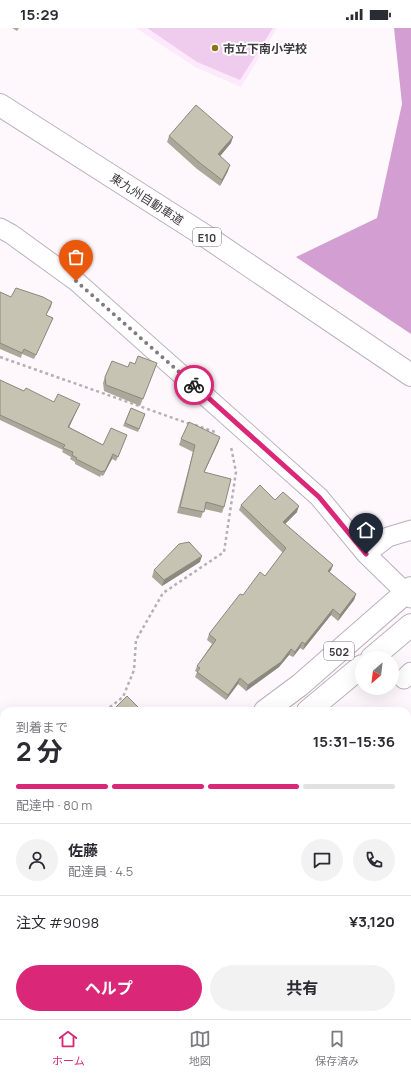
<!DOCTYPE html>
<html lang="ja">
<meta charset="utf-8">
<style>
:root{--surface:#fff;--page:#f2f2f3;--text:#2b2b33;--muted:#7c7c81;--line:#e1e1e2;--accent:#db2777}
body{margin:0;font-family:Manrope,"Noto Sans JP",sans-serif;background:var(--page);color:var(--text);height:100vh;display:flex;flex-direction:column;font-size:15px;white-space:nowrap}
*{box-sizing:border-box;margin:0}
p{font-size:13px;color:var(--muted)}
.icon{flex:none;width:22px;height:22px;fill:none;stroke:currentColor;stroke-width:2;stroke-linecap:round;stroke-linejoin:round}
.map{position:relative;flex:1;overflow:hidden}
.sheet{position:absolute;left:0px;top:679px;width:411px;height:312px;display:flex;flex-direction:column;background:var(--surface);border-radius:12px 12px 0 0;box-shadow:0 4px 16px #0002}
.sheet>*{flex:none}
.needle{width:26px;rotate:208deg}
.fabs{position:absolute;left:355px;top:623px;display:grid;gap:8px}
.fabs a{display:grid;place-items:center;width:44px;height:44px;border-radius:50%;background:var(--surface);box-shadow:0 4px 16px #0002;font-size:20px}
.pin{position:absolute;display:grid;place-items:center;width:34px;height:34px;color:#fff;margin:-41px -17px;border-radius:50% 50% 50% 0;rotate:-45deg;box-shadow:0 0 4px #0007}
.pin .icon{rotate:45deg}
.courier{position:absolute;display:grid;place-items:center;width:40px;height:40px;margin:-20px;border:3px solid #db2777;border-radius:50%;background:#fff;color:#222;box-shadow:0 1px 5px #0007}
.head em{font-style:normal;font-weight:700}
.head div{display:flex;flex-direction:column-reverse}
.head{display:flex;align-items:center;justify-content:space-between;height:68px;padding:0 16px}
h1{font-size:26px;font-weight:700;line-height:30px}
.bar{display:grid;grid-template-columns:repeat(4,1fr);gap:6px 4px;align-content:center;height:48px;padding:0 16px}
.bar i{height:5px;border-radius:3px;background:var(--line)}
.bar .active{background:var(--accent)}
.bar p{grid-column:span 4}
.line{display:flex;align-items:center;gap:10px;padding:0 16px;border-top:1px solid var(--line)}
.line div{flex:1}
.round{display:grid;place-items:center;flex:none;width:42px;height:42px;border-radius:21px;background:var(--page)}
.cta{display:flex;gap:8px;margin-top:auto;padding:8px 16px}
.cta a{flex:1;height:46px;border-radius:24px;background:var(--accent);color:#fff;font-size:16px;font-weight:700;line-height:46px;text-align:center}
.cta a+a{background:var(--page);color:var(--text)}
.status{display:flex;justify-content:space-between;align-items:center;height:28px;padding:0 20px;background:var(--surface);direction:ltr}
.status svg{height:11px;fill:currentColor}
.tab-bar{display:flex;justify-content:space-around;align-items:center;height:56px;border-top:1px solid var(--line);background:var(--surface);font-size:11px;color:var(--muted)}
.tab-bar a{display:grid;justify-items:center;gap:2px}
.tab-bar .active{color:var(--accent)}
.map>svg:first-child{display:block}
.built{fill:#fce9fb}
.green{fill:#efcced}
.forest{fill:#d39ed1}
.water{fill:#f2bcf0}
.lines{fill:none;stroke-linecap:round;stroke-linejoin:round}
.street-casing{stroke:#bdb0bc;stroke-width:21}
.secondary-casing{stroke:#bdb0bc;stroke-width:24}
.highway-casing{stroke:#bdb0bc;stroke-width:24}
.path{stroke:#b6b0b5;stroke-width:2.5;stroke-dasharray:3 3;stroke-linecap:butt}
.street{stroke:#fff;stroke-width:19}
.secondary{stroke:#fff;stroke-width:22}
.highway{stroke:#fff;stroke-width:22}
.wall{fill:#aba89a}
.shaded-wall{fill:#8b887d}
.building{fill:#c7c3b3;stroke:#8b887d}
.done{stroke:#827c82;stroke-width:4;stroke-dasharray:0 7.2}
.route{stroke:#db2777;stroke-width:5}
.poi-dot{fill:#8b7316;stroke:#fff;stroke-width:1.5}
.labels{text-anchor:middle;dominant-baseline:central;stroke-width:4;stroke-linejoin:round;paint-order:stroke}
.shield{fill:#fff;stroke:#797579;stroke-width:1}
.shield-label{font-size:11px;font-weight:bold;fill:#3f3a3f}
.poi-label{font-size:12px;font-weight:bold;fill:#3f3a3f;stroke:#fff;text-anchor:start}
.street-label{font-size:12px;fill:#3f3a3f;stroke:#fff}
</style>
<div class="status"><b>15:29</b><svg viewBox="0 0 49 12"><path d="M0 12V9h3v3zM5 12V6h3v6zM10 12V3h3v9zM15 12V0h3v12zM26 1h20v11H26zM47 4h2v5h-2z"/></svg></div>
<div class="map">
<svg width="411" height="991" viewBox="0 0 411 991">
<rect width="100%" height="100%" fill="#fef8fd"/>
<path class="built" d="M136,0h141l-36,59 -46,-20z"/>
<path class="green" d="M147,0h126l-33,52 -43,-18z"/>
<path class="forest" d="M394,0h17v306l-115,-77 81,-39 25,-114z"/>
<path class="water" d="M411,708v151l-4,3v-153z
M4,940v47h219l-6,4h-217v-47z"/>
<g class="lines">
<defs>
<path id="street" d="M0,200l11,6 65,47 243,216 47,57 45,44
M366,526l22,-17 23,-7
M404,651l7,-7
M0,869l4,6
M79,987l3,4"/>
<path id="secondary" d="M407,915l4,-2
M303,991l5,-4"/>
<path id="highway" d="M0,77l210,134 201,136
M372,630l39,-33
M265,683l35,-26 111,-97
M308,683l54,-45
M0,801l4,-1
M0,830l4,-1"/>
</defs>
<use href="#street" class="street-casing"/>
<use href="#secondary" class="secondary-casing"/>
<use href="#highway" class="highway-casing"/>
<path class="path" d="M0,329l190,67
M195,397l20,7
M105,683l18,-14 11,-27 2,-30 27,-47 61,-41 12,-80 -5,-25"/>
<use href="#street" class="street"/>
<use href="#secondary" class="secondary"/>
<use href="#highway" class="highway"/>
</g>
<path class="wall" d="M12,0h7l-2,3z
M169,108l62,7 -11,13 8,15 -8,15 -23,-17 -30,-27z
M0,264l11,5 41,5 -1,5 -5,8 7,3 -19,41 -12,-5 -1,4 -21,-9z
M157,335l-17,43 -36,-15 -1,-8 2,-6 30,-13z
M0,352l24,11 30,11 26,2 -11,23 34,18 24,-10 -11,26 -4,-2 -9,17 -2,-1 -1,2 -25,-13v-2l-5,-3 1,-2 -9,-5 1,-2 -63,-30z
M131,380l14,6 -7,18 -15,-6z
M220,409l-2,6 -14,30 20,34 -2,6 -18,-4 -3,9 -24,-5 16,-61 -14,-7 2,-6z
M241,477l56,7 -12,12 48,41 -2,5 -2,2 27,22 -2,6 -16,21 -7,-6 -28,35 -3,-2 -7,9 -4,-2 -10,12 -33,24 -8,-7 -12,16 -31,-23 2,-5 -2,-1 2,-5 15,-22 -5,-4 2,-6 34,-39 22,-19 18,-23 -44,-43z
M200,534l-38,24 -10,-9 2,-7z"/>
<path class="shaded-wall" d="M233,109l-2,6 -15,18 2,-7z
M230,137l-2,6 -8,15 2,-6z
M80,376l-2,4 -11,24 1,-5z
M220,409l-2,6 -17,36 3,-7z
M113,426l-1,5 -9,17 2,-5z
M299,478l-2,6 -16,16 2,-6z
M202,528l-2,6 -38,24 2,-6z
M333,537l-2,5 -5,7 2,-6z
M356,566l-2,6 -16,21 2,-6z
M333,581l-2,6 -28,35 2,-6z
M302,614l-2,6 -7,9 2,-5z
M291,621l-2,6 -10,12 -33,24 2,-6z
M240,650l-2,6 -12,16 2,-5z"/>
<path class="building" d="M196,77l37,32 -15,17 12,11 -8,15 -22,-17 -31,-27z
M16,260l27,9 9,5 -6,13 7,3 -17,37 -12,-6 -2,4 -22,-10v-51l11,5z
M138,328l19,7 -14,36 -37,-14 -1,-8 7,-16 16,6 2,-5 5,2z
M0,352l24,11 2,-3 28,14 4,-8 22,10 -12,23 35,18 8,-17 16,7 -9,22 -5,-3 -8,17h-2l-1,1 -26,-13 1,-1 -5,-3 1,-3 -10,-4 2,-3 -65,-30z
M131,380l14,6 -6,15 -14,-6z
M189,394l31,15 -16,35 27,7 -7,28 -18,-5 -2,10 -24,-5 15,-62 -14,-6z
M260,457l15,15 8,-8 16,14 -16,16 50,43 -5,6 28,23 -16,21 -7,-6 -28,35 -3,-2 -7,10 -4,-3 -10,13 -33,23 -8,-7 -12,17 -31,-23 3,-4 -3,-2 19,-26 -7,-6 31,-40 3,1 17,-23 5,4 21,-28 -45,-43z
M189,514l13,14 -38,24 -10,-10 25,-26z
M127,668l12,12 -3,3h-24z"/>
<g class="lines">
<path class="done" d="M76,253l118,104"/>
<path class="route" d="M194,357l125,112 47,57"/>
</g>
<circle class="poi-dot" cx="215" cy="20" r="4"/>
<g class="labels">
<g class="shield">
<rect x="193" y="200" width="28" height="18" rx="3"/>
<rect x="324" y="614" width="30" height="18" rx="3"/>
</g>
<g class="shield-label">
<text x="207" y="209">E10</text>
<text x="339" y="623">502</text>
</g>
<g class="poi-label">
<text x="223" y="20">市立下南小学校</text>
</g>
<g class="street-label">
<text transform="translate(147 171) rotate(33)">東九州自動車道</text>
</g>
</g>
</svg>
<div class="fabs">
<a><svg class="needle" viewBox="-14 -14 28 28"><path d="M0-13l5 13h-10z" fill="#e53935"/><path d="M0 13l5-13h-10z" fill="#7c7c81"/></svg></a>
</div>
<div class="pin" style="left:76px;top:253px;background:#ea580c"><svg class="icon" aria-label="bag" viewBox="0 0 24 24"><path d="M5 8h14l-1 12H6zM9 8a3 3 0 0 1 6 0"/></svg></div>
<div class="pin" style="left:366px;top:526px;background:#1f2937"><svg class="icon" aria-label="home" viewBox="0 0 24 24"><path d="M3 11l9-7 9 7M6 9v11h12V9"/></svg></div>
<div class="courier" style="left:194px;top:357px"><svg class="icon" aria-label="bike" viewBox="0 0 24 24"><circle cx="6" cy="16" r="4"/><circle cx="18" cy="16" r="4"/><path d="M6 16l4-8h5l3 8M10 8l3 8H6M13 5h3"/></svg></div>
<section class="sheet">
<div class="head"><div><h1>2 分</h1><p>到着まで</p></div><em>15:31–15:36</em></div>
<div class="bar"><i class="active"></i><i class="active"></i><i class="active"></i><i></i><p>配達中 · 80 m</p></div>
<div class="line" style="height:72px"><a class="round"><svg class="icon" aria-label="person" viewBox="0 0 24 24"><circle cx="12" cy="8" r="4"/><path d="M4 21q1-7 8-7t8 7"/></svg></a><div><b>佐藤</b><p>配達員 · 4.5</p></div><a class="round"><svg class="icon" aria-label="chat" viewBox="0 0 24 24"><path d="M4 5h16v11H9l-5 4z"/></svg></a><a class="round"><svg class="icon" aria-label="phone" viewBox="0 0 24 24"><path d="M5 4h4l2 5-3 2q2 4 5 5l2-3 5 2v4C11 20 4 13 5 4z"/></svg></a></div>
<div class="line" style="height:52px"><div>注文 #9098</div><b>¥3,120</b></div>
<div class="cta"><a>ヘルプ</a><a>共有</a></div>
</section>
</div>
<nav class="tab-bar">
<a class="active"><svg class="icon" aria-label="home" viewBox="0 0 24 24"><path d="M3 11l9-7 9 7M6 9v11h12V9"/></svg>ホーム</a>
<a><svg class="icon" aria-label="map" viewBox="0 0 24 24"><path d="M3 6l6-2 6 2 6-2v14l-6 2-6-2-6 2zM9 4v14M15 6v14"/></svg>地図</a>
<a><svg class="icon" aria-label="saved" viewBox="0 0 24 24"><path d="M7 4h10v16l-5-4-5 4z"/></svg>保存済み</a>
</nav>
